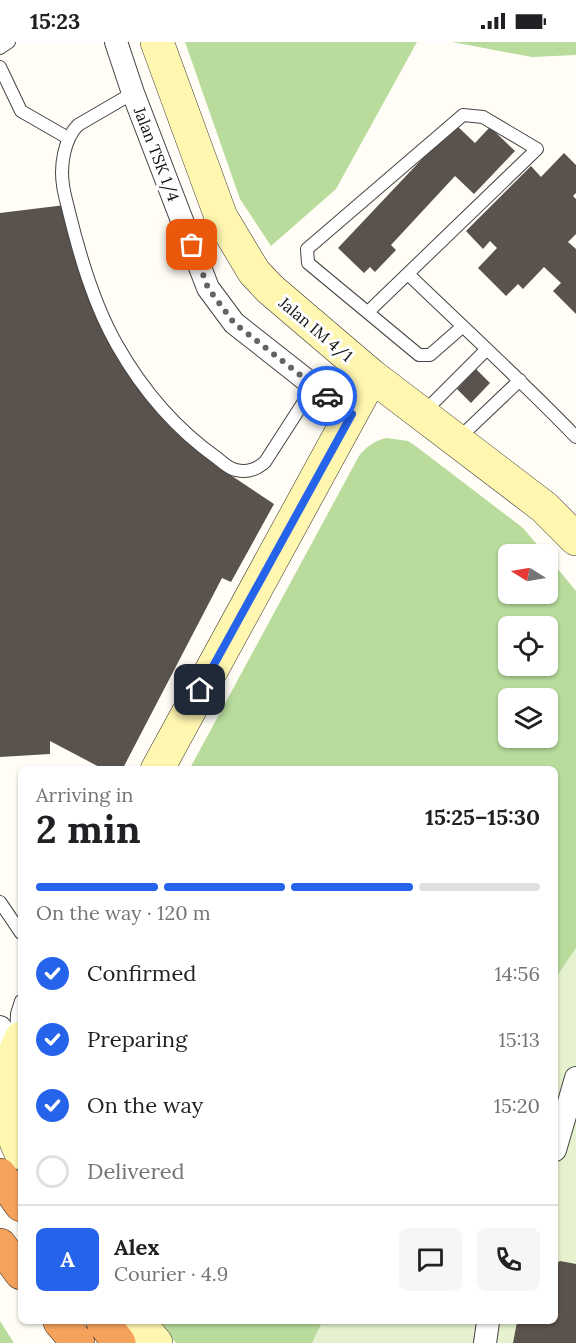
<!DOCTYPE html>
<meta charset="utf-8">
<style>
:root{--surface:#fff;--page:#f6f6f6;--text:#202124;--muted:#757577;--line:#e0e0e0;--accent:#2563eb}
body{margin:0;font-family:Lora,serif;background:var(--page);color:var(--text);height:100vh;display:flex;flex-direction:column;font-size:22px;white-space:nowrap}
*{box-sizing:border-box;margin:0}
p{font-size:20px;color:var(--muted)}
.icon{flex:none;width:33px;height:33px;fill:none;stroke:currentColor;stroke-width:2;stroke-linecap:round;stroke-linejoin:round}
.map{position:relative;flex:1;overflow:hidden}
.side{position:absolute;left:18px;top:724px;width:540px;height:558px;display:flex;flex-direction:column;background:var(--surface);border-radius:9px;box-shadow:0 2px 4px #0004}
.side>*{flex:none}
.needle{width:39px;rotate:281deg}
.controls{position:absolute;left:498px;top:502px;display:grid;gap:12px}
.controls a{display:grid;place-items:center;width:60px;height:60px;border-radius:9px;background:var(--surface);box-shadow:0 2px 4px #0004;font-size:30px}
.pin{position:absolute;display:grid;place-items:center;width:51px;height:51px;color:#fff;margin:-26px;border-radius:12px;box-shadow:0 3px 9px #0006}
.courier{position:absolute;display:grid;place-items:center;width:60px;height:60px;margin:-30px;border:4px solid #2563eb;border-radius:50%;background:#fff;color:#222;box-shadow:0 2px 8px #0007}
.headline em{font-style:normal;font-weight:700}
.headline div{display:flex;flex-direction:column-reverse}
.headline{display:flex;align-items:center;justify-content:space-between;height:102px;padding:0 18px}
h1{font-size:39px;font-weight:700;line-height:45px}
.bar{display:grid;grid-template-columns:repeat(4,1fr);gap:9px 6px;align-content:center;height:72px;padding:0 18px}
.bar i{height:8px;border-radius:4px;background:var(--line)}
.bar .current{background:var(--accent)}
.bar p{grid-column:span 4}
.line{display:flex;align-items:center;gap:15px;padding:0 18px;border-top:2px solid var(--line)}
.line div{flex:1}
.round{display:grid;place-items:center;flex:none;width:63px;height:63px;border-radius:9px;background:var(--page)}
ol{padding:0 18px;list-style:none}
li{display:flex;align-items:center;gap:18px;height:66px}
li p{margin-inline-start:auto}
li .icon{padding:6px;border-radius:50%;background:var(--accent);color:#fff;stroke-width:4}
li:last-child{color:var(--muted)}
li i{width:33px;height:33px;border:3px solid var(--line);border-radius:50%}
.status{display:flex;justify-content:space-between;align-items:center;height:42px;padding:0 30px;background:var(--surface);direction:ltr}
.status svg{height:16px;fill:currentColor}
.map>svg:first-child{display:block}
.forest{fill:#b9dc9c;fill-rule:evenodd}
.pitch{fill:#e6f2cf}
.building{fill:#5a524d}
.lines{fill:none;stroke-linecap:round;stroke-linejoin:round}
.lane-casing{stroke:#444;stroke-width:14}
.street-casing{stroke:#444;stroke-width:24}
.secondary-casing{stroke:#333;stroke-width:34}
.highway-casing{stroke:#222;stroke-width:34}
.lane{stroke:#fff;stroke-width:12}
.street{stroke:#fff;stroke-width:22}
.secondary{stroke:#fff6b0;stroke-width:33}
.highway{stroke:#f5a25d;stroke-width:33}
.done{stroke:#646461;stroke-width:6;stroke-dasharray:0 10.8}
.route{stroke:#2563eb;stroke-width:8}
.labels{text-anchor:middle;dominant-baseline:central;stroke-width:6;stroke-linejoin:round;paint-order:stroke}
.street-label{font-size:16px;fill:#111;stroke:#fff}
</style>
<div class="status"><b>15:23</b><svg viewBox="0 0 49 12"><path d="M0 12V9h3v3zM5 12V6h3v6zM10 12V3h3v9zM15 12V0h3v12zM26 1h20v11H26zM47 4h2v5h-2z"/></svg></div>
<div class="map">
<svg width="576" height="1301" viewBox="0 0 576 1301">
<rect width="100%" height="100%" fill="#fffdf5"/>
<path class="forest" d="M185,0h232l-81,147 -65,57 -31,-47z
M452,0h124v13l-44,2z
M386,396l22,3 9,6 106,81 23,27h-38v39h40v-37l28,34v387l-21,31v-239h-366l170,-314c8,-10 15,-15 27,-18zM508,585h40v39h-40zM508,657h40v39h-40z
M0,1279l14,22h-14z
M158,1280h199l-11,21h-170z"/>
<path class="pitch" d="M576,906v395h-264l10,-21h233v-343z"/>
<path class="building" d="M455,82l20,19 15,-16 25,24 -41,43 -19,-18 -64,69 5,5 -21,22 -5,-5 -6,6 -26,-25z
M564,111l12,12v28l-3,3 3,3v35l-8,8 8,7v65l-23,-23 8,-8 -17,-16 -21,22 -5,-5 -12,12 -28,-28 19,-20 -7,-7 -7,8 -17,-18 65,-65 10,11z
M65,163l43,133 43,65 63,61 60,40 -43,78 -9,-4 -100,192h-17l-55,-29v13l-50,3v-544z
M476,327l14,14 -19,20 -14,-14z
M560,1219l16,3v79h-63l4,-21h38v-58z"/>
<g class="lines">
<defs>
<path id="lane" d="M0,6l9,-6
M0,25l21,44 47,27
M133,51l-55,32c-14,14 -18,41 -15,60 1,9 4,18 6,27 11,45 25,93 48,133 25,44 59,84 100,113 5,4 12,11 19,12 11,3 21,-1 29,-8l49,-76
M408,232c56,54 114,107 168,163
M368,270l169,-163 -54,-32 -20,-2 -156,134 1,14 111,92h11l32,-28
M422,372l64,-64
M458,397l62,-59
M0,860l21,31
M16,996l1,-24 4,-13"/>
<path id="street" d="M116,0l17,51 75,195 26,35 80,63 38,27
M0,985l16,22
M555,1108l21,-72
M485,1301l3,-21"/>
<path id="secondary" d="M157,0l64,175 33,55 16,17 102,87 172,131 32,32
M157,728l215,-394
M21,996c-20,44 -21,70 0,115
M138,1280l18,21"/>
<path id="highway" d="M0,1133l21,30
M0,1203l21,28
M60,1280l18,21
M103,1280l16,21"/>
</defs>
<use href="#lane" class="lane-casing"/>
<use href="#street" class="street-casing"/>
<use href="#secondary" class="secondary-casing"/>
<use href="#highway" class="highway-casing"/>
<use href="#lane" class="lane"/>
<use href="#street" class="street"/>
<use href="#secondary" class="secondary"/>
<use href="#highway" class="highway"/>
</g>
<g class="lines">
<path class="done" d="M192,203l16,43 26,35 93,73"/>
<path class="route" d="M200,648l152,-276 -25,-18"/>
</g>
<g class="labels">
<g class="street-label">
<text transform="translate(157 112) rotate(69)">Jalan TSK 1/4</text>
<text transform="translate(316 287) rotate(40)">Jalan IM 4/1</text>
</g>
</g>
</svg>
<div class="controls">
<a><svg class="needle" viewBox="-14 -14 28 28"><path d="M0-13l5 13h-10z" fill="#e53935"/><path d="M0 13l5-13h-10z" fill="#757577"/></svg></a>
<a><svg class="icon" aria-label="locate" viewBox="0 0 24 24"><circle cx="12" cy="12" r="6"/><path d="M12 2v4M12 18v4M2 12h4M18 12h4"/></svg></a>
<a><svg class="icon" aria-label="layers" viewBox="0 0 24 24"><path d="M12 4l9 5-9 5-9-5zM3 14l9 5 9-5"/></svg></a>
</div>
<div class="pin" style="left:192px;top:203px;background:#ea580c"><svg class="icon" aria-label="bag" viewBox="0 0 24 24"><path d="M5 8h14l-1 12H6zM9 8a3 3 0 0 1 6 0"/></svg></div>
<div class="pin" style="left:200px;top:648px;background:#1f2937"><svg class="icon" aria-label="home" viewBox="0 0 24 24"><path d="M3 11l9-7 9 7M6 9v11h12V9"/></svg></div>
<div class="courier" style="left:327px;top:354px"><svg class="icon" aria-label="car" viewBox="0 0 24 24"><path d="M5 17H2v-5l4-1 3-4h7l3 4 3 1v5h-3M9 17h6M6 11h13"/><circle cx="7" cy="17" r="2"/><circle cx="17" cy="17" r="2"/></svg></div>
<section class="side">
<div class="headline"><div><h1>2 min</h1><p>Arriving in</p></div><em>15:25–15:30</em></div>
<div class="bar"><i class="current"></i><i class="current"></i><i class="current"></i><i></i><p>On the way · 120 m</p></div>
<ol>
<li><svg class="icon" aria-label="check" viewBox="0 0 24 24"><path d="M5 12l5 5 9-10"/></svg>Confirmed<p>14:56</p></li>
<li><svg class="icon" aria-label="check" viewBox="0 0 24 24"><path d="M5 12l5 5 9-10"/></svg>Preparing<p>15:13</p></li>
<li><svg class="icon" aria-label="check" viewBox="0 0 24 24"><path d="M5 12l5 5 9-10"/></svg>On the way<p>15:20</p></li>
<li><i></i>Delivered</li>
</ol>
<div class="line" style="height:108px"><b class="round" style="background:var(--accent);color:#fff">A</b><div><b>Alex</b><p>Courier · 4.9</p></div><a class="round"><svg class="icon" aria-label="chat" viewBox="0 0 24 24"><path d="M4 5h16v11H9l-5 4z"/></svg></a><a class="round"><svg class="icon" aria-label="phone" viewBox="0 0 24 24"><path d="M5 4h4l2 5-3 2q2 4 5 5l2-3 5 2v4C11 20 4 13 5 4z"/></svg></a></div>
</section>
</div>
